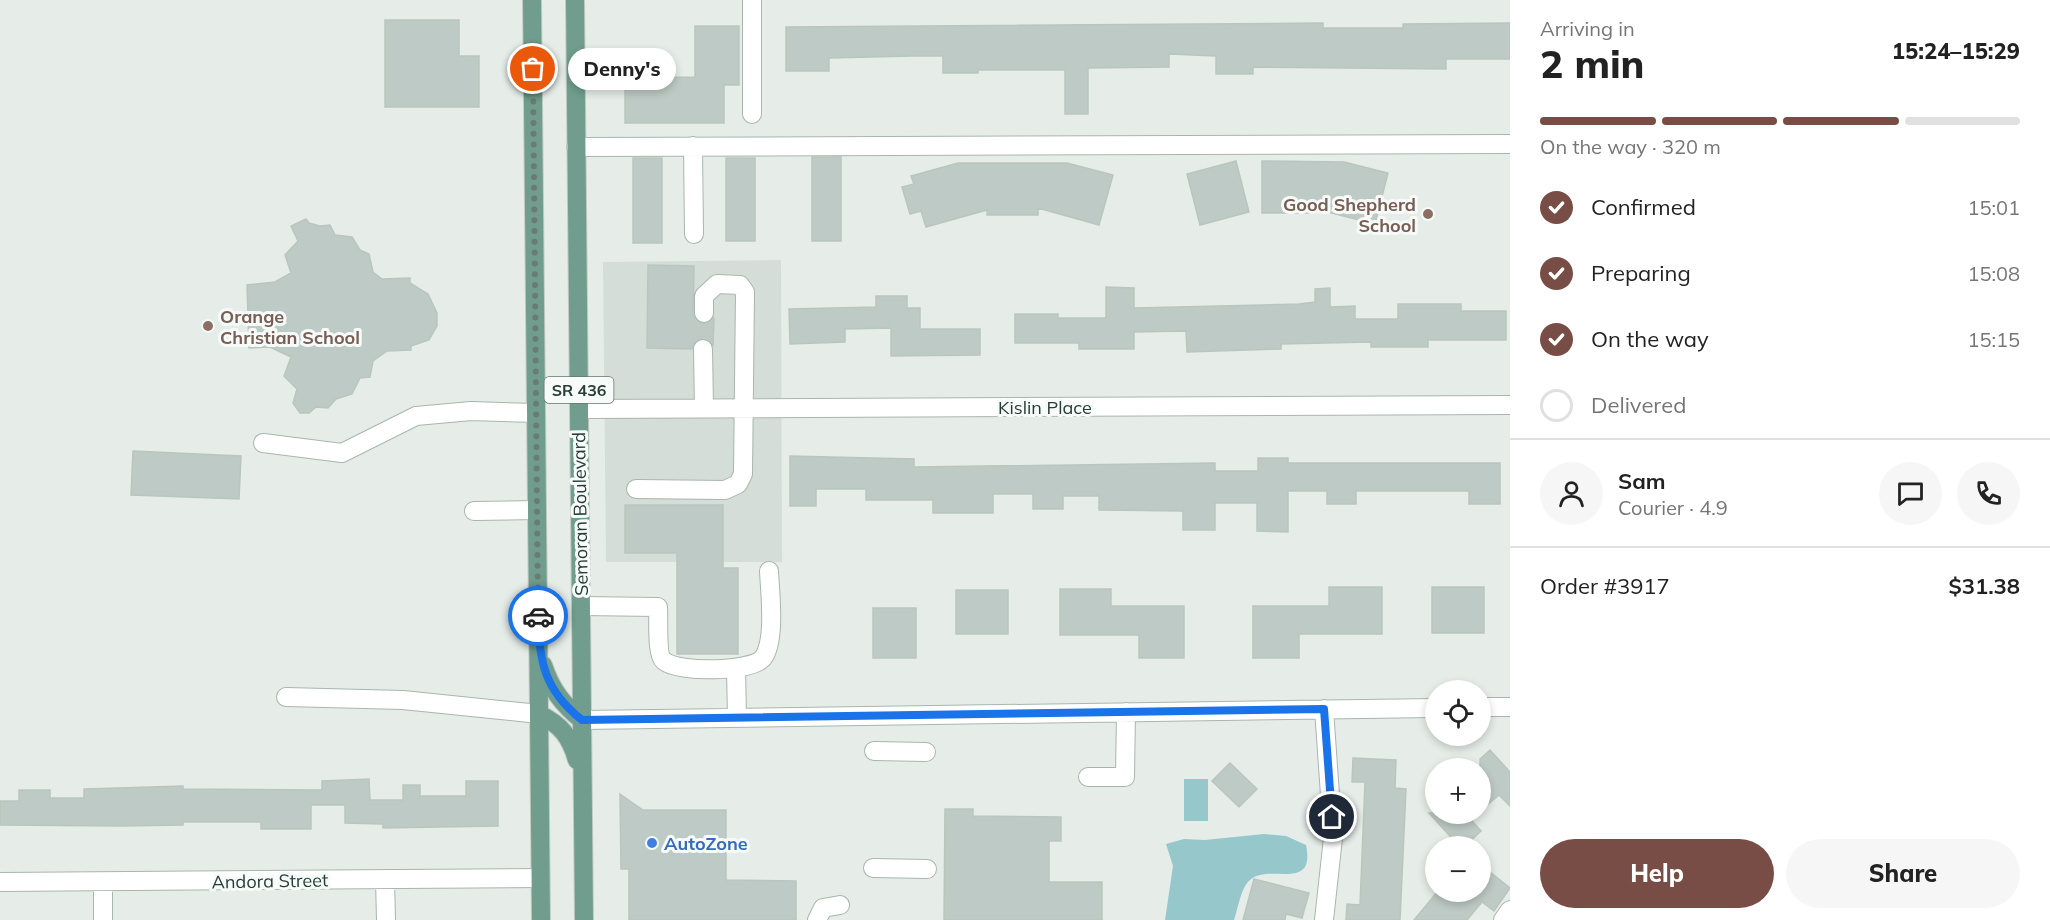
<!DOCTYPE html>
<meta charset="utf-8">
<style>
:root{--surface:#fff;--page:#f6f6f6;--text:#222;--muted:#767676;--line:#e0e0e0;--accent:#784d45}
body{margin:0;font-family:Mulish,sans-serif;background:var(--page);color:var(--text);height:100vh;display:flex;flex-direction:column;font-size:22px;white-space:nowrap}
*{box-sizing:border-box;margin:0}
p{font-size:20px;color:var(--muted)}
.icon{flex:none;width:33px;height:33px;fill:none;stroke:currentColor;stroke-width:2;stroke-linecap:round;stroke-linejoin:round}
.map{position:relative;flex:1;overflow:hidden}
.panel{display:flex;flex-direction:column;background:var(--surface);width:540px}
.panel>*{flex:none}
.tools{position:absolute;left:1425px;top:680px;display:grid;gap:12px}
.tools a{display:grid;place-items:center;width:66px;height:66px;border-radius:50%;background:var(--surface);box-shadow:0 3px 9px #0003;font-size:30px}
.pin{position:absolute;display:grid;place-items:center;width:51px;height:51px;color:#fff;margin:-26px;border:3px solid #fff;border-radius:50%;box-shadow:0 2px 6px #0007}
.courier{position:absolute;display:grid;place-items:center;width:60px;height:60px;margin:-30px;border:4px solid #1a73e8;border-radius:50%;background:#fff;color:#222;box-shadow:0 2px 8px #0007}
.bubble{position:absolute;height:42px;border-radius:21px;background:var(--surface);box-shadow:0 3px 9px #0003;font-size:20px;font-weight:800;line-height:42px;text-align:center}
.overview em{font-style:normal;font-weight:800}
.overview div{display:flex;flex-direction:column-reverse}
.overview{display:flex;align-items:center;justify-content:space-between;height:102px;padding:0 30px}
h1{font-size:39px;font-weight:800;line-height:45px}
.bar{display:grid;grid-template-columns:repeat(4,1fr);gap:9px 6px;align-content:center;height:72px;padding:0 30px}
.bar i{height:8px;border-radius:4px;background:var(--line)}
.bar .selected{background:var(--accent)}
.bar p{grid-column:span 4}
.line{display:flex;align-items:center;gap:15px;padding:0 30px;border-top:2px solid var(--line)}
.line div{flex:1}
.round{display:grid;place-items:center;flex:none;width:63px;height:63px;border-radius:32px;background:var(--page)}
ol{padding:0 30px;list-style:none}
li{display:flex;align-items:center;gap:18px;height:66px}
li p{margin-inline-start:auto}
li .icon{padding:6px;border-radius:50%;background:var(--accent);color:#fff;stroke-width:4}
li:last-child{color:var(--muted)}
li i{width:33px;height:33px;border:3px solid var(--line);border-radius:50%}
.cta{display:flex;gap:12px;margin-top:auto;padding:12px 30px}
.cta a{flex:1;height:69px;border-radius:36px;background:var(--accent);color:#fff;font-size:24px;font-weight:800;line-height:69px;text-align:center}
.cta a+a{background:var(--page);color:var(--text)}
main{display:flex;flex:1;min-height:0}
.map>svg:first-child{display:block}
.built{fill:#d4ddd8}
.water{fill:#95c7cb}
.building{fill:#becac5;stroke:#b9c6bf;stroke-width:1.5}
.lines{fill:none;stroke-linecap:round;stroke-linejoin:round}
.minor-tunnel{stroke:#c0cac5;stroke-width:18;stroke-dasharray:18 9;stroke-linecap:butt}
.minor-casing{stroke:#a9b5af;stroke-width:20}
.major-casing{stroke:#c3c9c6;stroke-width:20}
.minor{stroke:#fff;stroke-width:18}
.major{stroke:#709d8d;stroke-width:18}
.done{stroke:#6a7b74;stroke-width:6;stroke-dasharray:0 10.8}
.route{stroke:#1a73e8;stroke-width:8}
.education-dot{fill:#8d6e63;stroke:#f6faf8;stroke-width:2}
.shop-dot{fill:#3f7fe0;stroke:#f6faf8;stroke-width:2}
.labels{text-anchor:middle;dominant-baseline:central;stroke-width:6;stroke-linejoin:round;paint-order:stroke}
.shield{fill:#f6faf8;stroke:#657670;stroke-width:1.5}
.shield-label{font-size:16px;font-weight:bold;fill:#273d35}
.education-label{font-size:18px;font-weight:bold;fill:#785e54;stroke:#f6faf8;text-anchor:end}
.street-label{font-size:18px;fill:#273d35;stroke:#f6faf8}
.shop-label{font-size:18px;font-weight:bold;fill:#366cbe;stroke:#f6faf8;text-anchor:start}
</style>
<main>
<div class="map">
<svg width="1510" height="920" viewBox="0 0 1510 920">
<rect width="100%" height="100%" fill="#e6ede9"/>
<path class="built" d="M781,260l1,302h-176l-3,-300z"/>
<path class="water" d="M1184,779h24v42h-24z
M1264,834l22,2 20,9c10,47 -37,18 -56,35 -9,7 -12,29 -16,40h-69l8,-54 -7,-22 18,-5 21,1z"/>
<path class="building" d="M385,20h74v36h20v51h-94z
M1323,23v5h80v-4l107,-1v36h-64v10l-193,-2v7h-37v-18l-47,-2v13l-81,1v46h-23v-44h-87v3h-35v-17h-30l-84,2v13h-43v-44z
M695,26h44v59h-15v38h-99v-45l70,-1z
M812,157h29v84h-29z
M633,158h29v85h-29z
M726,158h29v83h-29z
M1236,161l13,51 -49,13 -13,-51z
M1262,161l82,1 44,11 -13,51 -63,-16v5h-50z
M958,163h109l46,12 -14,50 -61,-17v7h-51v-5l-61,17 -5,-16 -11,3 -8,-27 12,-3 -3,-8z
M306,219l3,4 11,3 10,-1 5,10 17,2 8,13 9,4 4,18 9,7 28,-1v5l18,11 9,19v13l-8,14 -18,6v4l-24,1 -14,10 -3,16 -10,1 -8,16 -16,5 -8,9 -12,-1 -7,6h-9l-7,-10 4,-14 -13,-13 7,-19 -21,-10 -21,1 -2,-63 28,-3 16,-9 -6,-18 13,-14 -7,-15z
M648,265l46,1 -1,48 2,5 8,5 11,-6 -1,27 -4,-5 -7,-2 -8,5 -2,6 -45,-1z
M1106,287l28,1v20l165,-4 16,-2v-13l15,-1v19l25,-1v13h43v-15h63v7h45v29h-78v7h-57v-5l-90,2v5l-94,3 -1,-21 -52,1v17h-55v-6h-64v-29h43v4h48z
M876,296h31v12h13v21h60v26l-89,1v-28l-46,1v13l-55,2 -1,-35 87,-2z
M133,451l108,5 -2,43 -108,-4z
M790,456l124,3v8l301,-4v8h43v-13h30v5h212v41h-31v-13h-113v13h-29v-13h-39v41l-31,-1v-28h-42v27h-32v-19l-84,-1v-14h-36v13h-30v-15h-40v19h-60v-13h-67v-11h-50v17h-26z
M625,505h98v63h15v86h-61v-101h-52z
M1329,587h53v47h-83v24h-46v-52h76z
M1432,587h52v46h-52z
M1060,589h51v17h73v52h-45v-23h-79z
M956,590h52v44h-52z
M873,608h43v50h-43z
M1490,750l20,22v34l-11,-11 -19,16v-52z
M1353,758l43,2 -1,28 11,1 -6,131h-54l1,-16 13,1 5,-123h-13z
M1230,763l27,26 -18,18 -27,-26z
M369,779l1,21h33v-15h17v11h46v-15h32v45l-115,2v-4l-38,-1v-18h-34v24h-50v-7h-78v3l-62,1 -121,-1v-24h19v-11h31v8h34v-9l99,-3v3l139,1v-9z
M620,794l23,16h83v70l70,1v39h-167v-51h-8z
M945,809h28v7l88,1v24h-12v41h53v38h-158z
M1429,813h36l16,18 -16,15h-6z
M1480,864l30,24 -16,23 -12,-9 -15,18h-53l24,-29h42z
M1254,879l55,14 -7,25 -16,-4 -1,6h-42z"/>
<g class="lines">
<path class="minor-tunnel" d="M703,349l1,-36"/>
<defs>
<path id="minor" d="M752,114v-114
M693,146l1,88
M576,147l934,-3
M703,349l1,59
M579,409l931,-4
M263,443l79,10 74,-37 55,-5 65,2
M636,489l89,1 13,-6 5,-10 2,-182 -5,-7 -23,-1 -13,12v17
M474,511l63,-1
M581,606l77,1c1,11 -2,48 6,54 15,12 87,11 99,-3 13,-18 7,-65 6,-87
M736,668l1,50
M286,697l117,3 136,14
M1480,707h30
M1324,709l9,129 -9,82
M582,720l854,-12
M874,751l52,1
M1088,777h37l1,-65
M873,868l54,1
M385,879l1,41
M0,882l540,-4
M103,883v37
M817,920l6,-12 17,-3
M1503,920l7,-10"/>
<path id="major" d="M532,0l9,920
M575,0l9,920
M543,665c8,24 19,39 39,55
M539,714c22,11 31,22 38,46"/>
</defs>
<use href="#minor" class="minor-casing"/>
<use href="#major" class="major-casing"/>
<use href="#minor" class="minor"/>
<use href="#major" class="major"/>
</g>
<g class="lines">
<path class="done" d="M533,69l5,547"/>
<path class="route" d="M538,616c1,45 6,74 44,104l742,-11 8,108"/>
</g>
<g class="education-dot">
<circle cx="1428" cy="214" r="6"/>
<circle cx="208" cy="326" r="6"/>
</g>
<circle class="shop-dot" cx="652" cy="843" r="6"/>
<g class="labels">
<rect class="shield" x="544.5" y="377" width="69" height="26" rx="4.5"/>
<g class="shield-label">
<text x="579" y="390">SR 436</text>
</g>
<g class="education-label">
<text x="1416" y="204">Good Shepherd<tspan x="1416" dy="21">School</tspan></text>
<text x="220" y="316" text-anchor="start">Orange<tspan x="220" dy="21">Christian School</tspan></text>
</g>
<g class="street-label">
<text x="1045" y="407">Kislin Place</text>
<text transform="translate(580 514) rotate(-91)">Semoran Boulevard</text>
<text transform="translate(270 881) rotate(-1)">Andora Street</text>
</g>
<g class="shop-label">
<text x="664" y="843">AutoZone</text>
</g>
</g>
</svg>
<div class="tools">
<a><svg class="icon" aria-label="locate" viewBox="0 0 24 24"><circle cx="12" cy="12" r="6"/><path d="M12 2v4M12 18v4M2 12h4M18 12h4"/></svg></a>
<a>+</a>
<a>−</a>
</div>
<div class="pin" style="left:533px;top:69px;background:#ea580c"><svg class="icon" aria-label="bag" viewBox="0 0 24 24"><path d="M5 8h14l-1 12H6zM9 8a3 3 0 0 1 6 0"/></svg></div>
<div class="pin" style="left:1332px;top:817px;background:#1f2937"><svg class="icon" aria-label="home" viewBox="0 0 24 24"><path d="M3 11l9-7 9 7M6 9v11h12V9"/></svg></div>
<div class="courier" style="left:538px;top:616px"><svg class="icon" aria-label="car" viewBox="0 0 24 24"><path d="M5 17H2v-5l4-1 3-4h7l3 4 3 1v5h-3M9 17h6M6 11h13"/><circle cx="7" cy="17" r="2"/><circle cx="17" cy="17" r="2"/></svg></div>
<div class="bubble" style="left:568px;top:48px;width:108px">Denny's</div>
</div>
<section class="panel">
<div class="overview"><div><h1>2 min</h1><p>Arriving in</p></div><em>15:24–15:29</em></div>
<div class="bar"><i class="selected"></i><i class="selected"></i><i class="selected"></i><i></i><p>On the way · 320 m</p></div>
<ol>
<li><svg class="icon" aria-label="check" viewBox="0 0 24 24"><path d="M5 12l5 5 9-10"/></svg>Confirmed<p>15:01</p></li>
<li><svg class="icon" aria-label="check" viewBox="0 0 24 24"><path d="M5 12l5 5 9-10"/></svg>Preparing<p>15:08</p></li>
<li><svg class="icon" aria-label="check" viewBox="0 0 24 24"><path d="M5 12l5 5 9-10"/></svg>On the way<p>15:15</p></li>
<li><i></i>Delivered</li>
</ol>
<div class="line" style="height:108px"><a class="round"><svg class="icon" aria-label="person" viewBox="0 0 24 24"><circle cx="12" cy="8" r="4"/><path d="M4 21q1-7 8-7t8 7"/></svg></a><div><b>Sam</b><p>Courier · 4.9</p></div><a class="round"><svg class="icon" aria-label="chat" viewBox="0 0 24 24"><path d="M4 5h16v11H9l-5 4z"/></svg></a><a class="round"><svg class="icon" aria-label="phone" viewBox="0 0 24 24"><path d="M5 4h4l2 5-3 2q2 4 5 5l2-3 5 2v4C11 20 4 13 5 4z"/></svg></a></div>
<div class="line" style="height:78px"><div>Order #3917</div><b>$31.38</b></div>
<div class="cta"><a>Help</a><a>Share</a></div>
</section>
</main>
